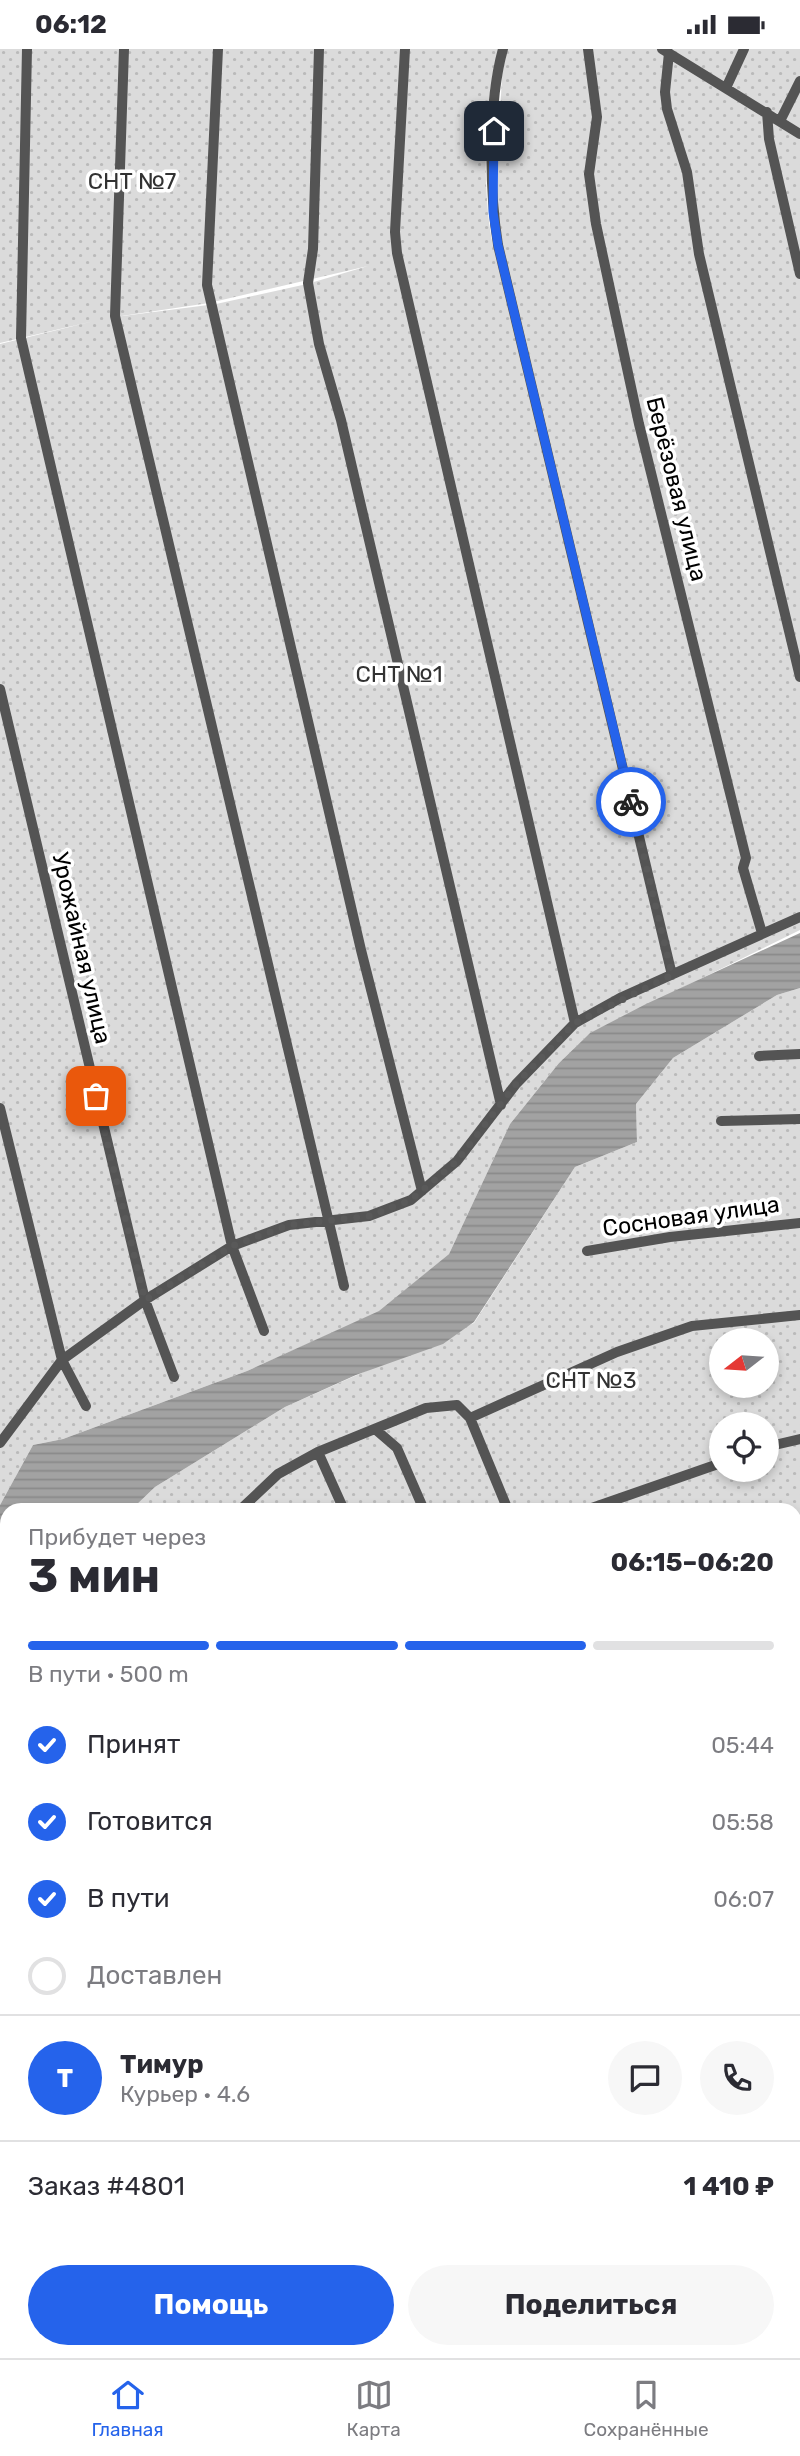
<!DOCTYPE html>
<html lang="ru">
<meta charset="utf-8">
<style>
:root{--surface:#fff;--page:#f7f7f7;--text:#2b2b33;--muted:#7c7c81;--line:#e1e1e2;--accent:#2563eb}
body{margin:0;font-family:Rubik,sans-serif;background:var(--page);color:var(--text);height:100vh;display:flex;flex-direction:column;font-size:26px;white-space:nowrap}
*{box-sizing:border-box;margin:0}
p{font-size:23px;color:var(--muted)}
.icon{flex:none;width:38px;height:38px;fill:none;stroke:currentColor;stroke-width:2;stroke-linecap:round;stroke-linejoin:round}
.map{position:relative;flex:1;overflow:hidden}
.sheet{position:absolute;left:0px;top:1454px;width:802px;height:856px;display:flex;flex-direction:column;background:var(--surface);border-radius:21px 21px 0 0;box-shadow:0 4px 10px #0003}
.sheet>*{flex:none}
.needle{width:46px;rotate:253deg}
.controls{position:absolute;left:709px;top:1279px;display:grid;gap:14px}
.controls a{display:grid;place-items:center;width:70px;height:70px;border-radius:50%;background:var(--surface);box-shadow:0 4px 10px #0003;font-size:35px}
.pin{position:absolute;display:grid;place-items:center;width:60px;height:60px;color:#fff;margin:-30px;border-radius:14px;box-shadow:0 4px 10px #0006}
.courier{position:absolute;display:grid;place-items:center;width:70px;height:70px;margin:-35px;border:5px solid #2563eb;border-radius:50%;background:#fff;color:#222;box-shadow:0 2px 9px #0007}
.overview em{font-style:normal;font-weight:700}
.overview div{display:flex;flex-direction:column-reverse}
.overview{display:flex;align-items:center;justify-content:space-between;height:119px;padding:0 28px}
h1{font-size:46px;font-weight:700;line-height:52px}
.bar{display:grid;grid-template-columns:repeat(4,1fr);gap:10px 7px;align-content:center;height:84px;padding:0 28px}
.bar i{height:9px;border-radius:5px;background:var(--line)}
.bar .current{background:var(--accent)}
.bar p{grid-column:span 4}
.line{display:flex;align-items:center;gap:18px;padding:0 28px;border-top:2px solid var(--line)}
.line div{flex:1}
.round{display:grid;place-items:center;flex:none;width:74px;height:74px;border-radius:37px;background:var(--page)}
ol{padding:0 28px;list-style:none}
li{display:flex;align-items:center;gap:21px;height:77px}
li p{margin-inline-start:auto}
li .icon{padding:7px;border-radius:50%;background:var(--accent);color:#fff;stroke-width:4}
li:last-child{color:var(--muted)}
li i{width:38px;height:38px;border:4px solid var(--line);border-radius:50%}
.primary-button{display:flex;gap:14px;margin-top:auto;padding:14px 28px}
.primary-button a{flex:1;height:80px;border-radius:42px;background:var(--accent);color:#fff;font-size:28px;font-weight:700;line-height:80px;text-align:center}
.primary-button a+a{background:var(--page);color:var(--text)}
.status{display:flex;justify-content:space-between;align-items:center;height:49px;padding:0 35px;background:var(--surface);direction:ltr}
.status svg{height:19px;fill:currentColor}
.tabs{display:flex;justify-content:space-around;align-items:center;height:98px;border-top:2px solid var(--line);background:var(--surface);font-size:19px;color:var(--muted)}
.tabs a{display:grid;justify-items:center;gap:4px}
.tabs .current{color:var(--accent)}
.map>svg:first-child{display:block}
.park{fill:url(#park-dots);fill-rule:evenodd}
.water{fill:url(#water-rules)}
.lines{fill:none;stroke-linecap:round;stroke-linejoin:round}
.street{stroke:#545454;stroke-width:10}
.done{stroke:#595959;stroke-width:7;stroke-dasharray:0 12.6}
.route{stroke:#2563eb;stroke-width:9}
.labels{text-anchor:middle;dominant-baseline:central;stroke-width:7;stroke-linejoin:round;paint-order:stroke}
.park-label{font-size:23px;fill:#323232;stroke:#fff}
.street-label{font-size:23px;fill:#000;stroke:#fff}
</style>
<div class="status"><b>06:12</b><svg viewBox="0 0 49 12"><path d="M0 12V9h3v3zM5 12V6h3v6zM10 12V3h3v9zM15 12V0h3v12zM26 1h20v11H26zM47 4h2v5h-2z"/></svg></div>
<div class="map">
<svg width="800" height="2309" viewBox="0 0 800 2309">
<defs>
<pattern id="park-dots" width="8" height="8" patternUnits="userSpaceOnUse" patternTransform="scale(1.75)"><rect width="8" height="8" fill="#dbdbdb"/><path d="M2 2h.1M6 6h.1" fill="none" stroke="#bababa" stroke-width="1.8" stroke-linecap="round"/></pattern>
<pattern id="water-rules" width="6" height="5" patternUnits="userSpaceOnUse" patternTransform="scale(1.75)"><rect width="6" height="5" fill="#a2a2a2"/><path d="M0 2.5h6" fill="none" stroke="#8a8a8a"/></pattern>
</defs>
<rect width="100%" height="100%" fill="#fff"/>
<path class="park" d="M0,0h499c-16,50 -17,146 -6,197l9,-170 5,-27h293v881l-210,103 -31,30 -49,61 -61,130 -70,58 -132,59 -184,68 -30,6 -33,60v-1161l94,-23 -94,22zM368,217l-61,18 -91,20 -101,13 94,-14z
M800,939v1196l-5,1 -1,-675h-663l24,-23 130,-80 189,-84 101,-156 62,-25 -1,-38 37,-46 104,-63zM721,1292h45v45h-45zM721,1376h45v45h-45z
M0,1616l7,14v673h787l1,-102h5v108h-800z"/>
<path class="water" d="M800,884v55l-23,7 -104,63 -37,46 1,38 -62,25 -101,155 -31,22 -87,31 -71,32 -130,80 -24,23h-124v169l-7,-14v-160l33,-60 30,-6 184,-68 132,-60 70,-57 61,-130 49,-61 31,-30 56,-29z
M800,2135v66h-5v-65z
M312,2303h179l21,2 5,4h-199z"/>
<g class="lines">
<path class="street" d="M27,0l-6,289 211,908 32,85
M124,0l-9,267 229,970
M218,0l-11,236 154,665 61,241
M319,0l-6,200 -5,34 11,61 22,76 160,685
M405,0l-10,183 2,21 178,770
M503,0c-15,54 -14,140 -5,196l174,730
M588,0l9,68 -8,57 7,50 43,200 107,434 -3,10 19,65
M662,0l138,85
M669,4l-4,39 2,17 20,63 12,82 101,423
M726,39l18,-39
M767,63l2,27 31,135
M780,72l20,-40
M0,640l145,611 29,77
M759,1007l41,-2
M0,1059l62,252 24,46
M721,1072l79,-2
M587,1202l83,-14 130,-14
M470,1369l38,92
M375,1380l22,19 27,62
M0,1394l62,-83 83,-60 87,-54 57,-21 80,-9 42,-16 46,-39 59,-77 59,-61 47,-26 178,-80
M766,1398l34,-8
M318,1403l26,58
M240,1461l38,-36 40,-22 108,-44 31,-3 13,13 147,-66 75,-26 108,-11
M586,1461l135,-47
M0,1897l7,13
M794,1950h6
M0,2016h7
M794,2074h6
M304,2303l5,6"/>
</g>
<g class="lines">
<path class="done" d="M96,1047l49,204 87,-54 57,-21 80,-9 42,-16 46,-39 59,-77 59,-61 97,-48 -41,-173"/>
<path class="route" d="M494,82l-1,81 5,33 133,557"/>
</g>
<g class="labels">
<g class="park-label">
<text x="132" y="132">СНТ №7</text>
<text x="399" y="625">СНТ №1</text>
<text x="591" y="1331">СНТ №3</text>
</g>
<g class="street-label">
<text transform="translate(677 440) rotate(76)">Берёзовая улица</text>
<text transform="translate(82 899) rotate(77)">Урожайная улица</text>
<text transform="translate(691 1167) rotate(-8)">Сосновая улица</text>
</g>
</g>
</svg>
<div class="controls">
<a><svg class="needle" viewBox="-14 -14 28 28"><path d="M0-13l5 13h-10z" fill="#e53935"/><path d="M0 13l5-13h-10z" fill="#7c7c81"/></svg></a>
<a><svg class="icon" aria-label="locate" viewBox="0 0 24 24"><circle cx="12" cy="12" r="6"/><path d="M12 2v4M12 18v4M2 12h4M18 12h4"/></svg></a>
</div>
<div class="pin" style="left:96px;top:1047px;background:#ea580c"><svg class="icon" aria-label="bag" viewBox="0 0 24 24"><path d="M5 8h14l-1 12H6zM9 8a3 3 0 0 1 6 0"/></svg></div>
<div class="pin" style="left:494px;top:82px;background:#1f2937"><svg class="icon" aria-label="home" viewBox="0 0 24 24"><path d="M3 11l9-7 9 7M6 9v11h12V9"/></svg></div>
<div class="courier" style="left:631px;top:753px"><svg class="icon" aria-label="bike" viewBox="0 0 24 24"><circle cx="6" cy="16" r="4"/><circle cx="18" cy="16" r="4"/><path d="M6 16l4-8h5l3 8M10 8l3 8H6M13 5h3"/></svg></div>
<section class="sheet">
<div class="overview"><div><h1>3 мин</h1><p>Прибудет через</p></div><em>06:15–06:20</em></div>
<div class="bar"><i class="current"></i><i class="current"></i><i class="current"></i><i></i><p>В пути · 500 m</p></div>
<ol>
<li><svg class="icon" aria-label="check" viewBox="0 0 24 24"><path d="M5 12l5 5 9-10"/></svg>Принят<p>05:44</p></li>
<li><svg class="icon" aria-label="check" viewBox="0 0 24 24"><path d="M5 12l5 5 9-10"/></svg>Готовится<p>05:58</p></li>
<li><svg class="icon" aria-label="check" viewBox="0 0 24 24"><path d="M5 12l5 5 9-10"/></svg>В пути<p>06:07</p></li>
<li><i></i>Доставлен</li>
</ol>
<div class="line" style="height:126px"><b class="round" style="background:var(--accent);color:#fff">Т</b><div><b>Тимур</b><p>Курьер · 4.6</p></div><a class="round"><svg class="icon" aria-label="chat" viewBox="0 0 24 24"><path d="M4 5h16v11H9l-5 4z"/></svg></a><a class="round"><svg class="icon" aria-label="phone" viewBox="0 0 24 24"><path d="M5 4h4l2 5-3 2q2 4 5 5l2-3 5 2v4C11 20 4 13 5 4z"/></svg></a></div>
<div class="line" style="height:91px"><div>Заказ #4801</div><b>1 410 ₽</b></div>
<div class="primary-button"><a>Помощь</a><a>Поделиться</a></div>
</section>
</div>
<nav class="tabs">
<a class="current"><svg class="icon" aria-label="home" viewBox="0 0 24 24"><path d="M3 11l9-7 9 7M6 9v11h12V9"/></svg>Главная</a>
<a><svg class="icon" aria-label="map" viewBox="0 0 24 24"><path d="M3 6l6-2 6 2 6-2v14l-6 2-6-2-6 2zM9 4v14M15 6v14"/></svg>Карта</a>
<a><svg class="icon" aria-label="saved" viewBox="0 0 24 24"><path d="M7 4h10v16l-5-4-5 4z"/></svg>Сохранённые</a>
</nav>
